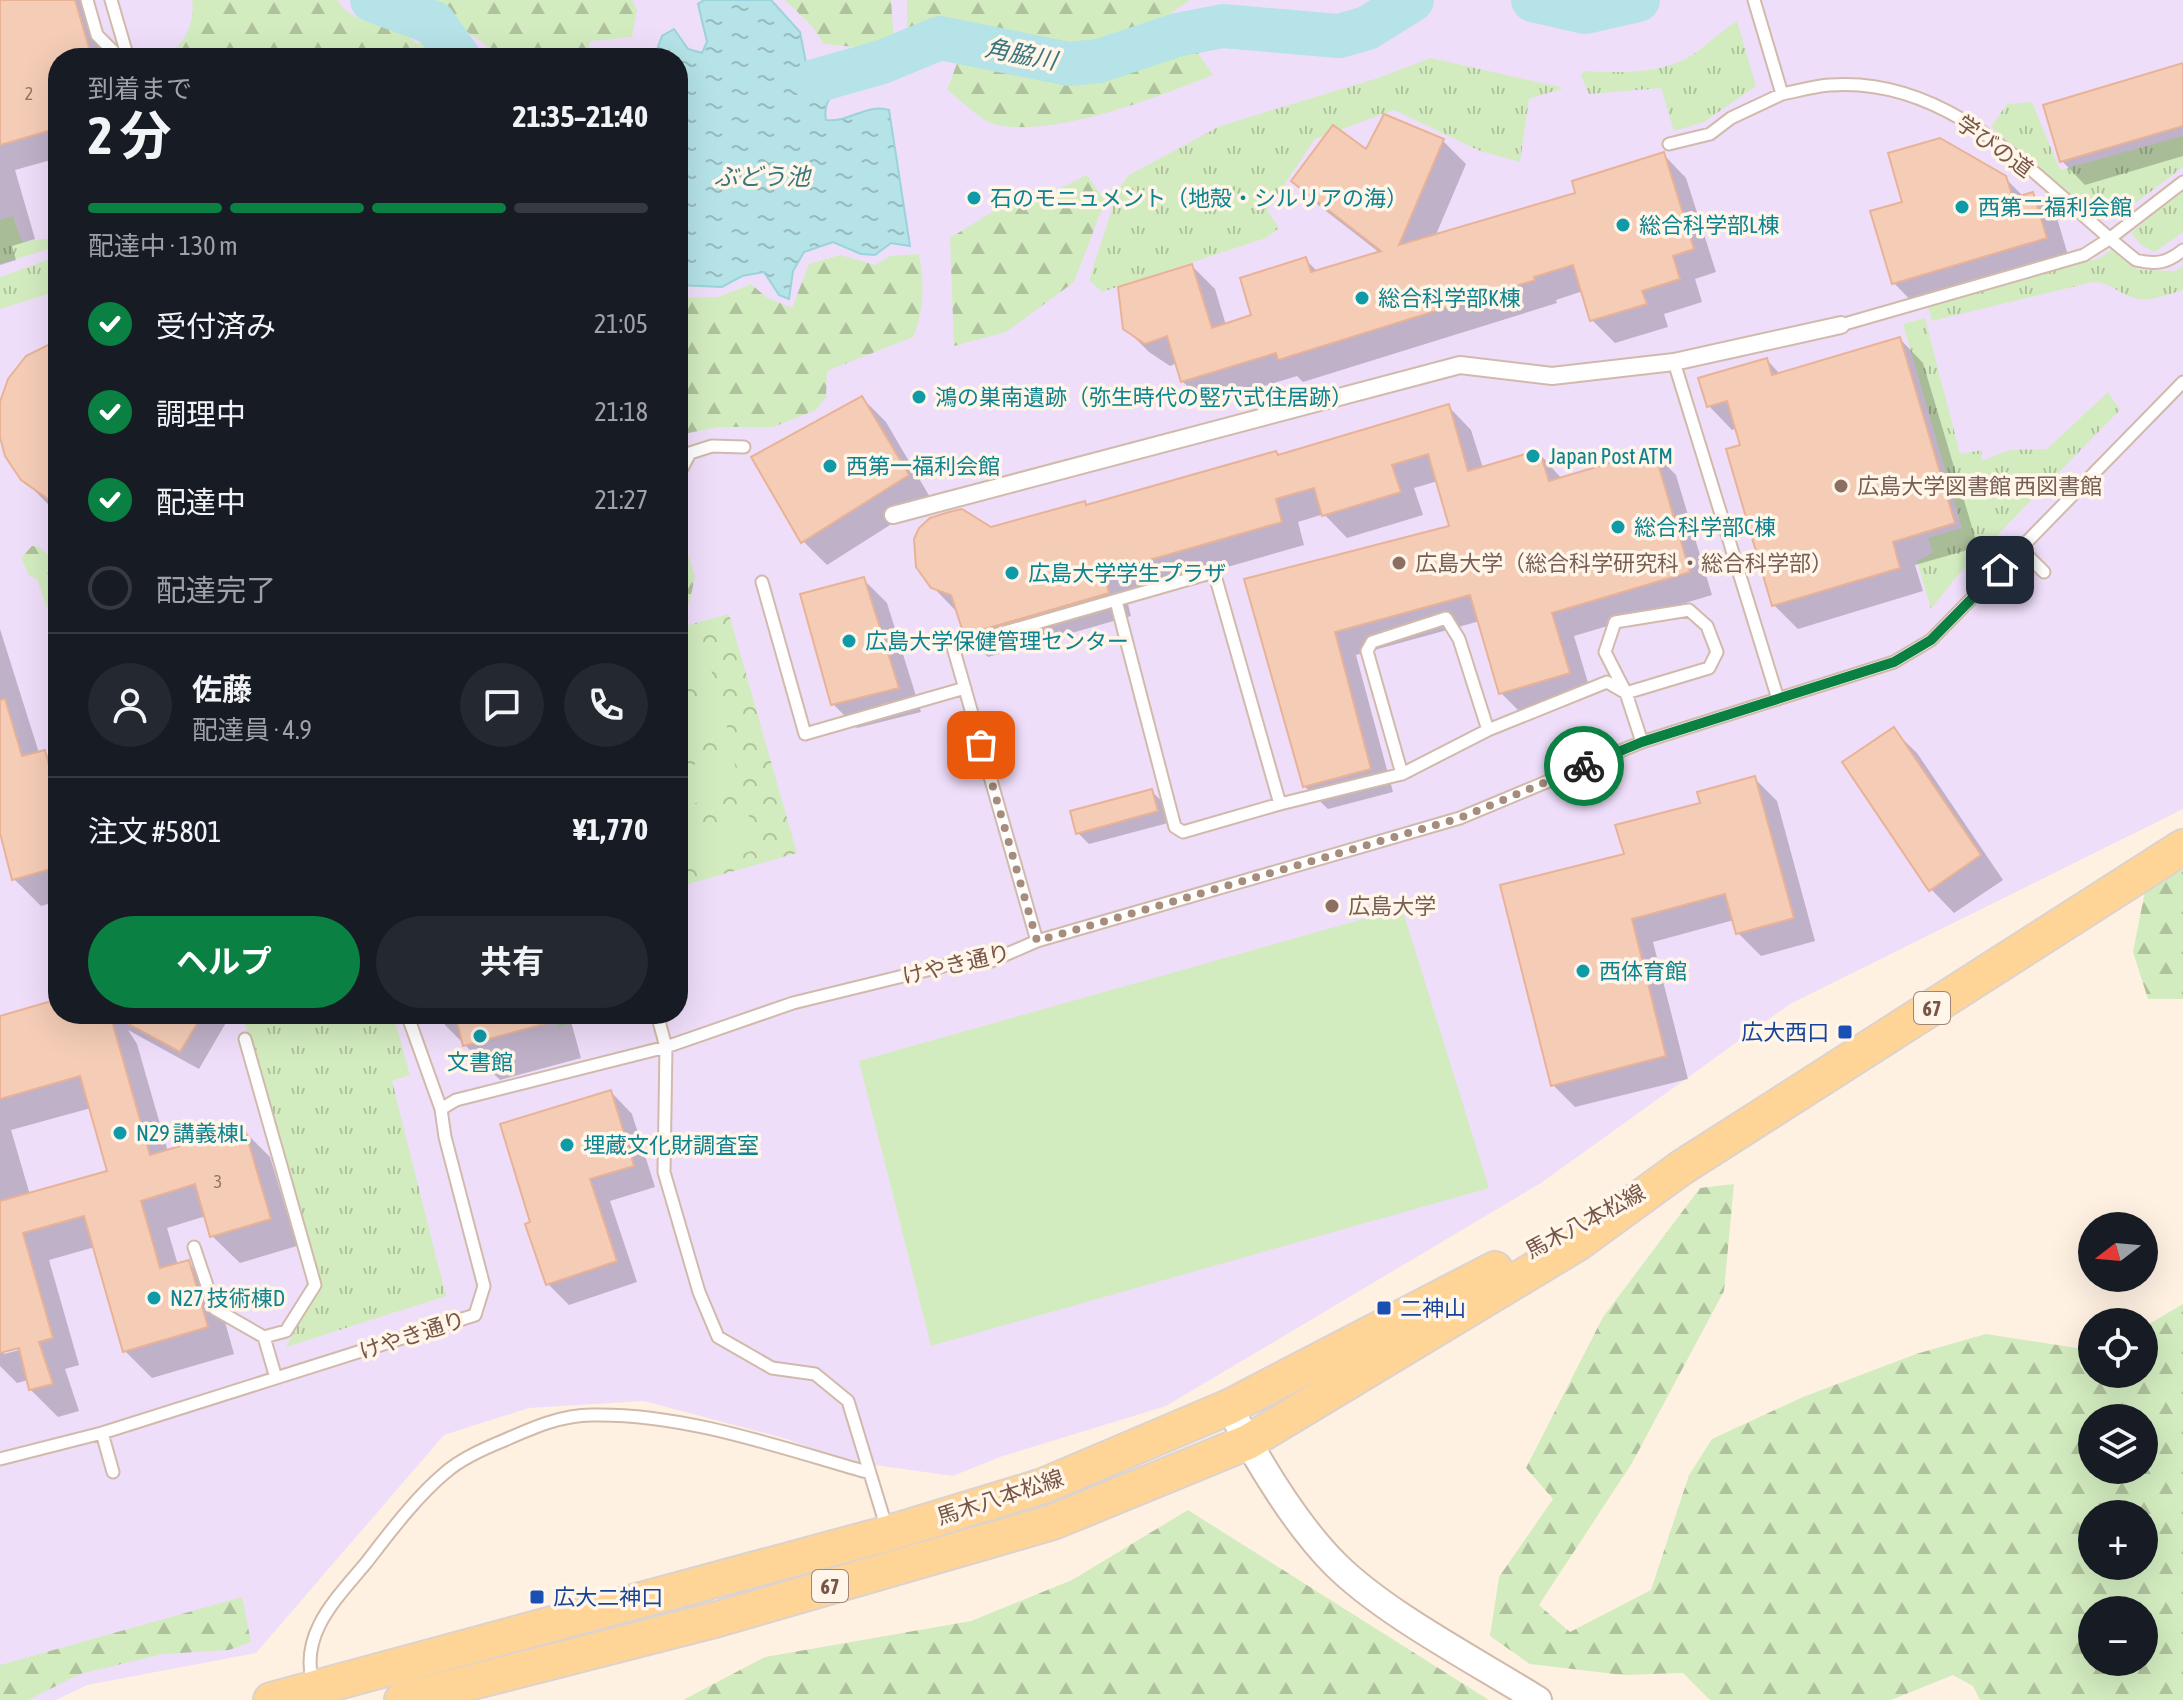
<!DOCTYPE html>
<html lang="ja">
<meta charset="utf-8">
<style>
:root{--surface:#171b24;--page:#242831;--text:#f1f3f6;--muted:#9ea1a6;--line:#363941;--accent:#0b8043}
body{margin:0;font-family:"Asap Condensed","Noto Sans JP",sans-serif;background:var(--page);color:var(--text);height:100vh;display:flex;flex-direction:column;font-size:30px;white-space:nowrap}
*{box-sizing:border-box;margin:0}
p{font-size:26px;color:var(--muted)}
.icon{flex:none;width:44px;height:44px;fill:none;stroke:currentColor;stroke-width:2;stroke-linecap:round;stroke-linejoin:round}
.map{position:relative;flex:1;overflow:hidden}
.details{position:absolute;left:48px;top:48px;width:640px;height:976px;display:flex;flex-direction:column;background:var(--surface);border-radius:32px;box-shadow:0 8px 32px #0002}
.details>*{flex:none}
.needle{width:52px;rotate:254deg}
.fabs{position:absolute;left:2078px;top:1212px;display:grid;gap:16px}
.fabs a{display:grid;place-items:center;width:80px;height:80px;border-radius:50%;background:var(--surface);box-shadow:0 8px 32px #0002;font-size:40px}
.pin{position:absolute;display:grid;place-items:center;width:68px;height:68px;color:#fff;margin:-34px;border-radius:16px;box-shadow:0 4px 12px #0006}
.courier{position:absolute;display:grid;place-items:center;width:80px;height:80px;margin:-40px;border:6px solid #0b8043;border-radius:50%;background:#fff;color:#222;box-shadow:0 2px 10px #0007}
.overview em{font-style:normal;font-weight:700}
.overview div{display:flex;flex-direction:column-reverse}
.overview{display:flex;align-items:center;justify-content:space-between;height:136px;padding:0 40px}
h1{font-size:52px;font-weight:700;line-height:60px}
.bar{display:grid;grid-template-columns:repeat(4,1fr);gap:12px 8px;align-content:center;height:96px;padding:0 40px}
.bar i{height:10px;border-radius:6px;background:var(--line)}
.bar .current{background:var(--accent)}
.bar p{grid-column:span 4}
.line{display:flex;align-items:center;gap:20px;padding:0 40px;border-top:2px solid var(--line)}
.line div{flex:1}
.round{display:grid;place-items:center;flex:none;width:84px;height:84px;border-radius:42px;background:var(--page)}
ol{padding:0 40px;list-style:none}
li{display:flex;align-items:center;gap:24px;height:88px}
li p{margin-inline-start:auto}
li .icon{padding:8px;border-radius:50%;background:var(--accent);color:#fff;stroke-width:4}
li:last-child{color:var(--muted)}
li i{width:44px;height:44px;border:4px solid var(--line);border-radius:50%}
.cta{display:flex;gap:16px;margin-top:auto;padding:16px 40px}
.cta a{flex:1;height:92px;border-radius:48px;background:var(--accent);color:#fff;font-size:32px;font-weight:700;line-height:92px;text-align:center}
.cta a+a{background:var(--page);color:var(--text)}
.map>svg:first-child{display:block}
.education{fill:#efdefa;fill-rule:evenodd}
.grass{fill:url(#grass-tufts)}
.forest{fill:url(#forest-firs);fill-rule:evenodd}
.park{fill:url(#park-crowns)}
.pitch{fill:#d3ecbf}
.water{fill:url(#water-ripples);stroke:#9ad4db;stroke-width:2}
.shadow{fill:#0003;fill-rule:evenodd}
.lines{fill:none;stroke-linecap:round;stroke-linejoin:round}
.river{stroke:#b5e3e8;stroke-width:44}
.building{fill:#f5cdb7;stroke:#e9b297;stroke-width:2}
.service-casing{stroke:#d1baab;stroke-width:15}
.pedestrian-casing{stroke:#d1baab;stroke-width:20}
.tertiary-casing{stroke:#d1baab;stroke-width:30}
.primary-casing{stroke:#dcd3cf;stroke-width:38}
.service{stroke:#fff;stroke-width:11}
.pedestrian{stroke:#fff;stroke-width:16}
.tertiary{stroke:#fff;stroke-width:26}
.primary{stroke:#ffd497;stroke-width:34}
.done{stroke:#a68c7d;stroke-width:8;stroke-dasharray:0 14.4}
.route{stroke:#0b8043;stroke-width:10}
.culture-dot{fill:#0f9aa8;stroke:#fff5e9;stroke-width:3}
.education-dot{fill:#8d6e63;stroke:#fff5e9;stroke-width:3}
.transit-dot{fill:#1a4fb4;stroke:#fff5e9;stroke-width:3}
.labels{text-anchor:middle;dominant-baseline:central;stroke-width:7;stroke-linejoin:round;paint-order:stroke}
.number-label{font-size:18px;fill:#967363}
.shield{fill:#fff5e9;stroke:#a08578;stroke-width:2}
.shield-label{font-size:20px;font-weight:bold;fill:#775547}
.street-label{font-size:22px;fill:#775547;stroke:#fff5e9}
.culture-label{font-size:22px;fill:#0d838f;stroke:#fff5e9;text-anchor:start}
.education-label{font-size:22px;fill:#785e54;stroke:#fff5e9;text-anchor:start}
.transit-label{font-size:22px;fill:#164399;stroke:#fff5e9;text-anchor:start}
.water-label{font-size:24px;font-style:italic;fill:#3a767e;stroke:#fff5e9}
</style>
<div class="map">
<svg width="2183" height="1700" viewBox="0 0 2183 1700">
<defs>
<pattern id="grass-tufts" width="24" height="20" patternUnits="userSpaceOnUse" patternTransform="scale(2)"><rect width="24" height="20" fill="#d3ecbf"/><path d="M3 7l-1-3M5 7V3M7 7l1-3M15 17l-1-3M17 17v-4M19 17l1-3" fill="none" stroke="#b0c29d"/></pattern>
<pattern id="forest-firs" width="22" height="20" patternUnits="userSpaceOnUse" patternTransform="scale(2)"><rect width="22" height="20" fill="#d3ecbf"/><path d="M5 1l3.5 6h-7zM16 11l3.5 6h-7z" fill="#b0c29d"/></pattern>
<pattern id="park-crowns" width="20" height="18" patternUnits="userSpaceOnUse" patternTransform="scale(2)"><rect width="20" height="18" fill="#d3ecbf"/><path d="M2 6a3 3 0 1 1 6 0M12 15a3 3 0 1 1 6 0" fill="none" stroke="#b0c29d"/></pattern>
<pattern id="water-ripples" width="26" height="14" patternUnits="userSpaceOnUse" patternTransform="scale(2)"><rect width="26" height="14" fill="#b5e3e8"/><path d="M2 4q2-2 4 0t4 0M15 11q2-2 4 0t4 0" fill="none" stroke="#98bbbe"/></pattern>
</defs>
<rect width="100%" height="100%" fill="#fef1e2"/>
<path class="education" d="M0,0h2183v809l-393,195 -249,179 -375,223 -166,51 -47,19 -114,-16 -52,-21 -143,-38 -115,7 -85,27 -188,218 -169,32 -31,15h-56zM58,58h620v956h-620z"/>
<path class="grass" d="M1737,21l19,65 -52,36 -30,9 -13,-43 -72,6 -8,-18 3,-5c40,2 85,4 118,-23 12,-10 22,-18 35,-27z
M1431,58l133,30 -35,11 -9,63 -40,-11 -86,-41 -79,29 -48,71 12,18 -13,10 -164,54 -13,-12 30,-92 10,-13 91,-49 158,-48z
M2032,102l28,68 123,-34v31l-67,51 -18,-2 -107,-89 16,-23z
M2183,189v43l-28,20 -14,-7 -10,-12z
M13,216l9,26 36,-5v9l-58,18v-44z
M2111,250l28,20 37,1 7,-6v25c-20,6 -39,15 -59,4 -11,-6 -18,-12 -31,-12l-161,39 -4,-15 172,-48z
M58,256v35l-58,18v-32z
M1925,318l35,136 22,-4 -1,11 28,-11 38,-1 61,-57 12,18 -162,165 -27,34 -14,-48 16,-8 -5,-15 34,-10 -59,-204z
M263,1014h130l17,61 -18,6 54,215 -160,51 31,-57 -72,-268z
M555,1014h52l-49,13z"/>
<path class="forest" d="M192,0h145l9,11 18,10 25,-6 27,29 9,-3 6,17h-270c21,-9 35,-34 31,-58z
M399,0h233l5,10 -5,27 -42,4 -3,17h-62l-32,-8 -51,-36z
M785,0h106l3,43 -21,6 -49,-5 -13,-19z
M907,0h283l-19,13 42,62c-56,22 -156,62 -216,50 -16,-3 -37,-26 -50,-35l18,-48 -58,-11z
M1087,175l18,26 -31,81 -68,50 -52,14 -4,-108 74,-46 24,2z
M919,254c5,28 6,56 -6,83l-86,34 -1,26 -10,13 -43,17h-54l-41,8v-137l40,-1 33,-13 15,13 26,11 17,-44 31,-9 35,10 15,-9z
M678,523l17,54 -6,27 -11,5z
M32,546l8,1 9,10v11l9,19v23l-11,-2 -10,-29 -8,-4 -8,-17z
M2183,870v129h-35l-15,-47 12,-61z
M1734,1184l-10,107 -92,172 -93,142 31,27 81,-42 38,-115 23,-36 91,-42 113,-43 70,-20 97,15 9,-3v28h52v-47l39,-23v396h-203l-7,-14 -20,-11 -62,25h-181l-27,-27 -60,2 -93,-11 -40,-28 9,-59 54,-78 -27,-31 77,-151 97,-129zM2092,1418h52v52h-52zM2092,1514h52v52h-52zM2092,1610h52v52h-52z
M1188,1510l301,190h-806l82,-43 206,-36 101,-41z
M242,1597l9,45 -22,8 -66,4 -83,20 -52,26h-28v-35z"/>
<path class="park" d="M729,614l68,239 -119,34v-259z"/>
<path class="pitch" d="M703,641l10,36 -35,10v-39z
M719,698l10,36 -51,15v-39z
M732,754l10,36 -64,18v-39z
M748,813l11,36 -81,23v-39z
M1402,908l87,280 -558,158 -72,-285z"/>
<path class="water" d="M704,0h67l29,32 6,31 8,3 17,-5h38l7,7c-22,13 -56,22 -50,52 22,3 42,-17 63,-10l21,136 -19,-3 -16,12 -14,-1 -28,-12 -29,10 -11,19 -4,28 -10,-4 -15,-23 -22,4 -20,11 -44,-2v-227h-24l8,-22 12,-7 14,20 14,4 5,-11 -9,-38z
M418,4l30,4 20,50h-21l-14,-23 -25,-6 -11,-18z"/>
<path class="shadow" d="M0,0h90l17,58h-49v100l-43,12 20,69 -23,7 4,14 -16,5z
M2183,67v89l-98,29 -23,-24z
M1443,141l23,23 -31,73 143,-43 85,-40 23,24 30,94 -21,7 7,23 -38,12 4,13 -53,16 -23,-23 -9,-29 -27,9 1,3 -254,79 -6,-6 -91,28 -24,-23 -5,-18 -7,3 -21,-14 -24,-24 67,-62 23,23 11,36 28,-8 51,-58 13,13 62,-19 -63,-49 -23,-23 73,-29z
M2005,178l19,19 9,-3 24,24 13,44 -153,45 -23,-24z
M1900,339l23,24 55,184 -63,18 8,26 -125,38 -24,-24 -36,-177 -6,2 -23,-24 58,-46 14,15z
M58,342v172l-35,-35z
M862,398l24,24 45,77 -104,66 -24,-24z
M1448,406l23,24 12,38 55,-16 24,27 91,-27 23,23 36,120 -138,41 18,60 -68,20 -23,-23 -21,-72 -124,34 37,137 -65,17 -24,-23 -57,-205 205,-54 -14,-46 -24,7 9,27 -76,23 -23,-24 -26,8 6,23 -178,51 5,20 -143,41 -23,-23 -9,-23 -23,-24 57,-58 289,-73z
M863,579l24,24 34,109 -64,16 -24,-24z
M0,629l39,124 5,-1 14,14v135l-17,5 -27,-27 -14,-54z
M1893,730l24,23 86,127 -49,33 -23,-24z
M1754,778l23,23 38,140 -54,15 -23,-23 -4,-13 -81,22 35,137 -113,28 -22,-22 73,-230z
M1151,791l12,11 5,21 -79,21 -11,-11z
M58,1001v13h173l-32,55 -71,-39 9,14 31,108 75,-22 27,27 27,89 -57,17 -28,-27 -6,-20 -39,12 11,37 10,-3 28,28 18,64 -82,24 -27,-27 -30,-104 -46,13 30,105 -14,4 14,42 -21,6 -28,-28 -2,-9 -11,3 -17,-17v-348zM91,1108l18,64 -79,23 -19,-65zM30,1347l-26,7v-4z
M442,1014h127l12,44 -81,22 -55,-55z
M611,1092l21,22 23,73 -45,14 27,81 -68,23 -22,-22 -14,-60z"/>
<g class="lines">
<path class="river" d="M372,0l62,23 25,35
M1533,0l52,12 53,-12
M815,81l67,-19 58,-24 129,26 30,-3 78,-26 46,-9 116,10 28,-8 45,-28"/>
</g>
<path class="building" d="M0,0h75l17,58h-34v70l-58,17z
M2183,63v63l-123,36 -17,-57z
M1384,114l60,25 -45,106 176,-52 -3,-12 92,-29 30,97 -21,7 7,23 -38,12 5,13 -57,17 -17,-56 -39,12 1,3 -257,80 -2,-7 -95,29 -14,-46 -22,8 -22,-15 -5,-42 74,-23 20,64 39,-13 -11,-37 66,-21 5,15 70,-21 -90,-70 42,-56 33,24z
M1940,138l66,38 7,22 20,-6 14,46 -155,46 -22,-73 32,-9 -14,-49z
M1900,337l55,186 -62,19 7,26 -128,38 -46,-157 14,-4 -13,-44 -20,6 -9,-29 69,-20 5,17z
M58,340v166l-37,-26 -16,-24 -5,-19v-35l8,-23 18,-23z
M862,396l47,79 -108,68 -50,-86z
M1449,404l19,67 71,-21 10,31 105,-31 36,122 -138,41 18,60 -71,21 -29,-99 -135,37 36,137 -68,18 -59,-208 205,-53 -21,-72 -36,11 9,27 -79,24 -8,-28 -38,11 6,23 -178,51 5,20 -145,42 -13,-40 -20,-7 -15,-21 -2,-28 5,-11 11,-10 19,-6 13,-3 29,18 94,-26 1,4 190,-54 2,4z
M864,577l35,111 -68,17 -31,-111z
M5,699l17,57 23,-6 5,19 8,-2v100l-46,13 -12,-47v-133z
M1894,727l87,128 -52,36 -87,-129z
M1755,776l39,142 -58,16 -11,-40 -93,25 34,137 -115,30 -51,-201 124,-31 -9,-29 85,-22 -3,-11z
M1152,789l6,22 -82,23 -6,-23z
M58,999v15h145l-23,38 -70,-38 40,141 94,-28 27,92 -61,18 -15,-53 -54,17 19,67 29,-8 19,67 -85,25 -39,-136 -61,17 30,105 -14,4 14,42 -24,6 -10,-42 -19,5v-152l107,-30 -27,-95 -80,23v-83z
M455,1014h103l1,6 -96,26z
M611,1090l23,76 -44,13 27,82 -71,24 -21,-61 5,-2 -30,-98z"/>
<g class="lines">
<defs>
<path id="service" d="M87,0l10,35 23,23
M111,0l17,58
M1754,0l28,94c16,-3 32,-8 48,-9 127,-10 216,105 306,175 20,5 31,3 47,-10
M1669,144l41,-10 21,-16 51,-24
M1841,325l243,-70 25,-16 74,-57
M1674,362l104,337
M678,476l12,-23 22,-7 32,1
M2021,549l23,23
M762,582l43,152 160,-46
M1488,730l-86,44 -35,-123 5,-9 74,-24 13,21 29,91 119,-48 19,11 83,-25 8,-16 -10,-26 -18,-16 -74,12 -10,30 21,41 16,49
M1280,804l122,-30
M1037,941l-84,-294 261,-75 66,232 -97,28 -8,-5 -59,-226
M657,1014l9,33 -2,125 35,120 19,45 54,31 43,6 33,27 39,128
M245,1039l70,246 -29,46 -22,6
M441,1109l15,-9 210,-53 127,-44 163,-40 35,-2 46,-20 423,-123 182,-76 252,-80 37,-22 252,-258
M194,1247l21,62 49,28 12,41
M102,1433l11,39
M0,1459l102,-26 373,-118 9,-29 -39,-149 -4,-28 -34,-95
M313,1684c-14,-50 23,-85 53,-121 24,-31 50,-66 80,-91 16,-14 39,-24 59,-32 27,-12 56,-25 87,-25 93,-2 189,33 278,58"/>
<path id="pedestrian" d="M893,515l567,-150 92,11 122,-14 167,-37"/>
<path id="tertiary" d="M1229,1407c27,51 65,116 106,157 50,50 141,97 203,136"/>
<path id="primary" d="M271,1700l618,-167 154,-47 186,-79 266,-138
M402,1700l316,-81 335,-97 195,-80 330,-199 103,-75 502,-321"/>
</defs>
<use href="#service" class="service-casing"/>
<use href="#pedestrian" class="pedestrian-casing"/>
<use href="#tertiary" class="tertiary-casing"/>
<use href="#primary" class="primary-casing"/>
<use href="#service" class="service"/>
<use href="#pedestrian" class="pedestrian"/>
<use href="#tertiary" class="tertiary"/>
<use href="#primary" class="primary"/>
</g>
<g class="lines">
<path class="done" d="M981,745l56,196 423,-123 124,-52"/>
<path class="route" d="M1584,766l58,-24 252,-80 37,-22 69,-70"/>
</g>
<g class="culture-dot">
<circle cx="974" cy="198" r="8"/>
<circle cx="1962" cy="207" r="8"/>
<circle cx="1623" cy="225" r="8"/>
<circle cx="1362" cy="298" r="8"/>
<circle cx="919" cy="397" r="8"/>
<circle cx="1533" cy="456" r="8"/>
<circle cx="830" cy="466" r="8"/>
<circle cx="1618" cy="527" r="8"/>
<circle cx="1012" cy="573" r="8"/>
<circle cx="849" cy="641" r="8"/>
<circle cx="1583" cy="971" r="8"/>
<circle cx="480" cy="1036" r="8"/>
<circle cx="120" cy="1133" r="8"/>
<circle cx="567" cy="1145" r="8"/>
<circle cx="154" cy="1298" r="8"/>
</g>
<g class="education-dot">
<circle cx="1841" cy="486" r="8"/>
<circle cx="1399" cy="563" r="8"/>
<circle cx="1332" cy="906" r="8"/>
</g>
<g class="transit-dot">
<rect x="1837" y="1024" width="16" height="16" rx="4"/>
<rect x="1376" y="1300" width="16" height="16" rx="4"/>
<rect x="529" y="1589" width="16" height="16" rx="4"/>
</g>
<g class="labels">
<g class="number-label">
<text x="29" y="93">2</text>
<text x="218" y="1181">3</text>
</g>
<g class="shield">
<rect x="1914" y="992" width="36" height="32" rx="6"/>
<rect x="812" y="1570" width="36" height="32" rx="6"/>
</g>
<g class="shield-label">
<text x="1932" y="1008">67</text>
<text x="830" y="1586">67</text>
</g>
<g class="street-label">
<text transform="translate(1995 146) rotate(36)">学びの道</text>
<text transform="translate(956 964) rotate(-13)">けやき通り</text>
<text transform="translate(1585 1221) rotate(-28)">馬木八本松線</text>
<text transform="translate(412 1335) rotate(-18)">けやき通り</text>
<text transform="translate(1000 1497) rotate(-18)">馬木八本松線</text>
</g>
<g class="culture-label">
<text x="990" y="198">石のモニュメント（地殻・シルリアの海）</text>
<text x="1978" y="207">西第二福利会館</text>
<text x="1639" y="225">総合科学部L棟</text>
<text x="1378" y="298">総合科学部K棟</text>
<text x="935" y="397">鴻の巣南遺跡（弥生時代の竪穴式住居跡）</text>
<text x="1549" y="456">Japan Post ATM</text>
<text x="846" y="466">西第一福利会館</text>
<text x="1634" y="527">総合科学部C棟</text>
<text x="1028" y="573">広島大学学生プラザ</text>
<text x="865" y="641">広島大学保健管理センター</text>
<text x="1599" y="971">西体育館</text>
<text x="480" y="1062" text-anchor="middle">文書館</text>
<text x="136" y="1133">N29 講義棟L</text>
<text x="583" y="1145">埋蔵文化財調査室</text>
<text x="170" y="1298">N27 技術棟D</text>
</g>
<g class="education-label">
<text x="1857" y="486">広島大学図書館 西図書館</text>
<text x="1415" y="563">広島大学（総合科学研究科・総合科学部）</text>
<text x="1348" y="906">広島大学</text>
</g>
<g class="transit-label">
<text x="1829" y="1032" text-anchor="end">広大西口</text>
<text x="1400" y="1308">二神山</text>
<text x="553" y="1597">広大二神口</text>
</g>
<g class="water-label">
<text transform="translate(1021 54) rotate(11)">角脇川</text>
<text x="762" y="176">ぶどう池</text>
</g>
</g>
</svg>
<div class="fabs">
<a><svg class="needle" viewBox="-14 -14 28 28"><path d="M0-13l5 13h-10z" fill="#e53935"/><path d="M0 13l5-13h-10z" fill="#9ea1a6"/></svg></a>
<a><svg class="icon" aria-label="locate" viewBox="0 0 24 24"><circle cx="12" cy="12" r="6"/><path d="M12 2v4M12 18v4M2 12h4M18 12h4"/></svg></a>
<a><svg class="icon" aria-label="layers" viewBox="0 0 24 24"><path d="M12 4l9 5-9 5-9-5zM3 14l9 5 9-5"/></svg></a>
<a>+</a>
<a>−</a>
</div>
<div class="pin" style="left:981px;top:745px;background:#ea580c"><svg class="icon" aria-label="bag" viewBox="0 0 24 24"><path d="M5 8h14l-1 12H6zM9 8a3 3 0 0 1 6 0"/></svg></div>
<div class="pin" style="left:2000px;top:570px;background:#1f2937"><svg class="icon" aria-label="home" viewBox="0 0 24 24"><path d="M3 11l9-7 9 7M6 9v11h12V9"/></svg></div>
<div class="courier" style="left:1584px;top:766px"><svg class="icon" aria-label="bike" viewBox="0 0 24 24"><circle cx="6" cy="16" r="4"/><circle cx="18" cy="16" r="4"/><path d="M6 16l4-8h5l3 8M10 8l3 8H6M13 5h3"/></svg></div>
<section class="details">
<div class="overview"><div><h1>2 分</h1><p>到着まで</p></div><em>21:35–21:40</em></div>
<div class="bar"><i class="current"></i><i class="current"></i><i class="current"></i><i></i><p>配達中 · 130 m</p></div>
<ol>
<li><svg class="icon" aria-label="check" viewBox="0 0 24 24"><path d="M5 12l5 5 9-10"/></svg>受付済み<p>21:05</p></li>
<li><svg class="icon" aria-label="check" viewBox="0 0 24 24"><path d="M5 12l5 5 9-10"/></svg>調理中<p>21:18</p></li>
<li><svg class="icon" aria-label="check" viewBox="0 0 24 24"><path d="M5 12l5 5 9-10"/></svg>配達中<p>21:27</p></li>
<li><i></i>配達完了</li>
</ol>
<div class="line" style="height:144px"><a class="round"><svg class="icon" aria-label="person" viewBox="0 0 24 24"><circle cx="12" cy="8" r="4"/><path d="M4 21q1-7 8-7t8 7"/></svg></a><div><b>佐藤</b><p>配達員 · 4.9</p></div><a class="round"><svg class="icon" aria-label="chat" viewBox="0 0 24 24"><path d="M4 5h16v11H9l-5 4z"/></svg></a><a class="round"><svg class="icon" aria-label="phone" viewBox="0 0 24 24"><path d="M5 4h4l2 5-3 2q2 4 5 5l2-3 5 2v4C11 20 4 13 5 4z"/></svg></a></div>
<div class="line" style="height:104px"><div>注文 #5801</div><b>¥1,770</b></div>
<div class="cta"><a>ヘルプ</a><a>共有</a></div>
</section>
</div>
